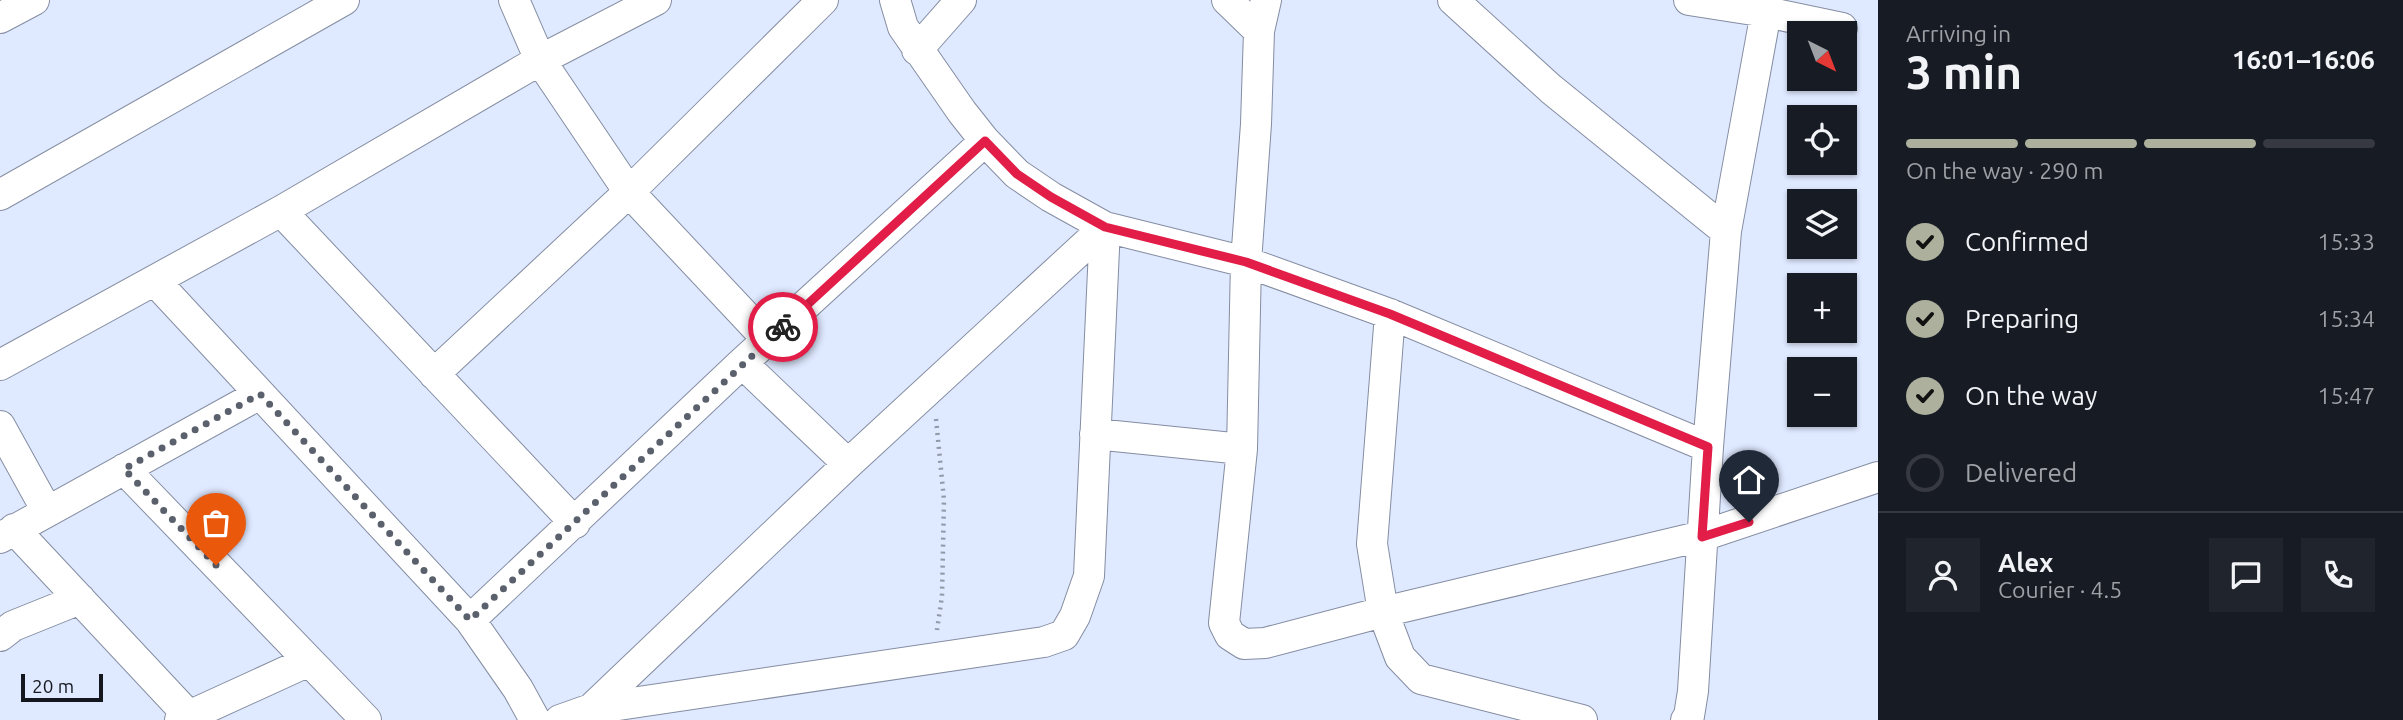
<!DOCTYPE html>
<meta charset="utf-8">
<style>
:root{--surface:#171b24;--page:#20242c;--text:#f1f3f6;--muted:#9ea1a6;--line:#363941;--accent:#acb09c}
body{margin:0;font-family:Ubuntu,sans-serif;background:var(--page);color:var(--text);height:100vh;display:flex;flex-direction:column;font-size:26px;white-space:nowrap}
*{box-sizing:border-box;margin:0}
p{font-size:23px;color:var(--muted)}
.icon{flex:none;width:38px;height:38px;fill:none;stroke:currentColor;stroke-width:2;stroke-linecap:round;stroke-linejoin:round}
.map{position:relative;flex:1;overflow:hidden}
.details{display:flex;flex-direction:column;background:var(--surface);width:525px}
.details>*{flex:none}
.needle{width:46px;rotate:138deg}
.tools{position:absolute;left:1787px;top:21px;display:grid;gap:14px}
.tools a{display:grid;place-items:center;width:70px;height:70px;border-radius:0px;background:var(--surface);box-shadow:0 2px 5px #0004;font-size:35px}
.scale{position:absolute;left:21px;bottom:18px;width:82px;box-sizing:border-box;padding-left:7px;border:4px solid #14171e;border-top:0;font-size:19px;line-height:24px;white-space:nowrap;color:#14171e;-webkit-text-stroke:5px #dfe9ff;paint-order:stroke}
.pin{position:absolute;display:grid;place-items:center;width:60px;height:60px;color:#fff;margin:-72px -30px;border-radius:50% 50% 50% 0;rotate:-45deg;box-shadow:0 0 7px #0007}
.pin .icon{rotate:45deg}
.courier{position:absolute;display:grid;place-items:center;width:70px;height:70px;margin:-35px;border:5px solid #e11d48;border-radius:50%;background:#fff;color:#222;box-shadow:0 2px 9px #0007}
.headline em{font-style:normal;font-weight:700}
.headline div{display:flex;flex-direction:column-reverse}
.headline{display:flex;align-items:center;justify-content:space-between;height:119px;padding:0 28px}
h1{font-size:46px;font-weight:700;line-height:52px}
.bar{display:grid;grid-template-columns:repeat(4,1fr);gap:10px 7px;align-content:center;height:84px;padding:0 28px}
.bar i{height:9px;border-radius:5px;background:var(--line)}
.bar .active{background:var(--accent)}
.bar p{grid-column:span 4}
.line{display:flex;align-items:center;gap:18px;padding:0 28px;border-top:2px solid var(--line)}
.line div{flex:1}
.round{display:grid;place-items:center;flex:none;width:74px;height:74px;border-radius:0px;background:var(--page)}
ol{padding:0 28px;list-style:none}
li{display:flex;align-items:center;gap:21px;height:77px}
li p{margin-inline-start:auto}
li .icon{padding:7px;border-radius:50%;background:var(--accent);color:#111;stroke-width:4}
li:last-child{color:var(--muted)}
li i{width:38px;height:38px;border:4px solid var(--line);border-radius:50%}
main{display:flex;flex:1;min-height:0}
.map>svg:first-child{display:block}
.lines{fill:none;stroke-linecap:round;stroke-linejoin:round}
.minor-casing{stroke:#848da1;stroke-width:32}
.path{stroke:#9198a8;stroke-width:4.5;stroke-dasharray:2 5;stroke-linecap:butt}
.minor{stroke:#fff;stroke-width:30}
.done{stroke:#5b606d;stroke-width:7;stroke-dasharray:0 12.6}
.route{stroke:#e11d48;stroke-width:9}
</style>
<main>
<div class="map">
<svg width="1878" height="720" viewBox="0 0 1878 720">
<rect width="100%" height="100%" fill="#dfe9ff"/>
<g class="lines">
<defs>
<path id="minor" d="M514,0l26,60 89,132 139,148
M895,0l8,27 59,85 23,29 32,33 34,23 54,30 141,35 144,52 318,133
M1227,0l32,31
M1266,0l-7,31 -3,93 -10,138 -4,187 -18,174 6,12 14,9 21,-1 118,-31 319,-76 176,-59
M1453,0l98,89 175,142
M1689,0l77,12 76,16
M0,18l34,-18
M917,50l44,-50
M0,195l344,-195
M281,211l294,312
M155,281l315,339 48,69 17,31
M1390,314l-18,230 11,68 17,45 21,22 161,41
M742,363l106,101
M0,365l281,-154 259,-151 116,-60
M434,374l195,-182 194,-192
M0,426l47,85
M1095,434l147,15
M124,469l242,251
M14,529l175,187
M0,538l260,-144
M470,620l272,-257 243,-222
M0,636l13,-10 67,-27
M591,709l257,-245 257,-237
M180,720l129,-59
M560,720l31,-11 453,-67 20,-7 11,-19 14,-40 16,-349
M1686,720l3,-4 4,-25 15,-244 18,-216 40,-219v-12"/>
</defs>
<use href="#minor" class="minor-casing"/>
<path class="path" d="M936,419l8,81 -2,96 -5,34"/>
<use href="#minor" class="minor"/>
</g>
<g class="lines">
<path class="done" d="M216,565l-92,-96 136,-75 210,226 313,-293"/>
<path class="route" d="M783,327l202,-186 32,33 34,23 54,30 141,35 144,52 318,133 -6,90 47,-15"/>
</g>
</svg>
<div class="tools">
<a><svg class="needle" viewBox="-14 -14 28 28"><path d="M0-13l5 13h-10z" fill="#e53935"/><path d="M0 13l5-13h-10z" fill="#9ea1a6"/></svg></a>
<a><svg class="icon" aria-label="locate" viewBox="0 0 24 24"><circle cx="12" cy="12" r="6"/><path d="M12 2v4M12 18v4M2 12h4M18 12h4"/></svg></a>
<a><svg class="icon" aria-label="layers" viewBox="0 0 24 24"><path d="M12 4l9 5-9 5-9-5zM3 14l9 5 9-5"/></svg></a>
<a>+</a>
<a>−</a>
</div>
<div class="scale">20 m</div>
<div class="pin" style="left:216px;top:565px;background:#ea580c"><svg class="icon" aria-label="bag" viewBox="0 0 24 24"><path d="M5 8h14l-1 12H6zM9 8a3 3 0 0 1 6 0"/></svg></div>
<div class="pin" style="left:1749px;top:522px;background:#1f2937"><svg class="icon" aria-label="home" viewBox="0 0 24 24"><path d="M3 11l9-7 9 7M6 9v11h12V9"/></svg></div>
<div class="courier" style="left:783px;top:327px"><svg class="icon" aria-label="bike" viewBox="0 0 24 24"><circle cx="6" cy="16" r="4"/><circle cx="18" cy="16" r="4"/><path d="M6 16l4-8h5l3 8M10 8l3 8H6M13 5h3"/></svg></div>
</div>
<section class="details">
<div class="headline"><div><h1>3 min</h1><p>Arriving in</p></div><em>16:01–16:06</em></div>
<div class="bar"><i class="active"></i><i class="active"></i><i class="active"></i><i></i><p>On the way · 290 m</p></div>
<ol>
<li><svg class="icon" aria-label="check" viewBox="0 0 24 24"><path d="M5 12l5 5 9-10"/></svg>Confirmed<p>15:33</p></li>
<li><svg class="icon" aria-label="check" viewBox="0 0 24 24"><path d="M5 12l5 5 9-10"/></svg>Preparing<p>15:34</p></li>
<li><svg class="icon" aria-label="check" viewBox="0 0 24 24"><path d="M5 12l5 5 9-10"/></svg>On the way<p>15:47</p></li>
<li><i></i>Delivered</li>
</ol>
<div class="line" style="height:126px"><a class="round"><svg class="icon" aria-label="person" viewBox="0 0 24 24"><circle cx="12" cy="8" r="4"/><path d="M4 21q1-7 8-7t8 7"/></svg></a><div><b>Alex</b><p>Courier · 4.5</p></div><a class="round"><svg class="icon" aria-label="chat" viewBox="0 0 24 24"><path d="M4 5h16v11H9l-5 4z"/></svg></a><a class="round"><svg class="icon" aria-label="phone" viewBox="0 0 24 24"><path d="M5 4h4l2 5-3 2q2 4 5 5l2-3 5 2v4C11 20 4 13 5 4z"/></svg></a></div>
</section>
</main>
